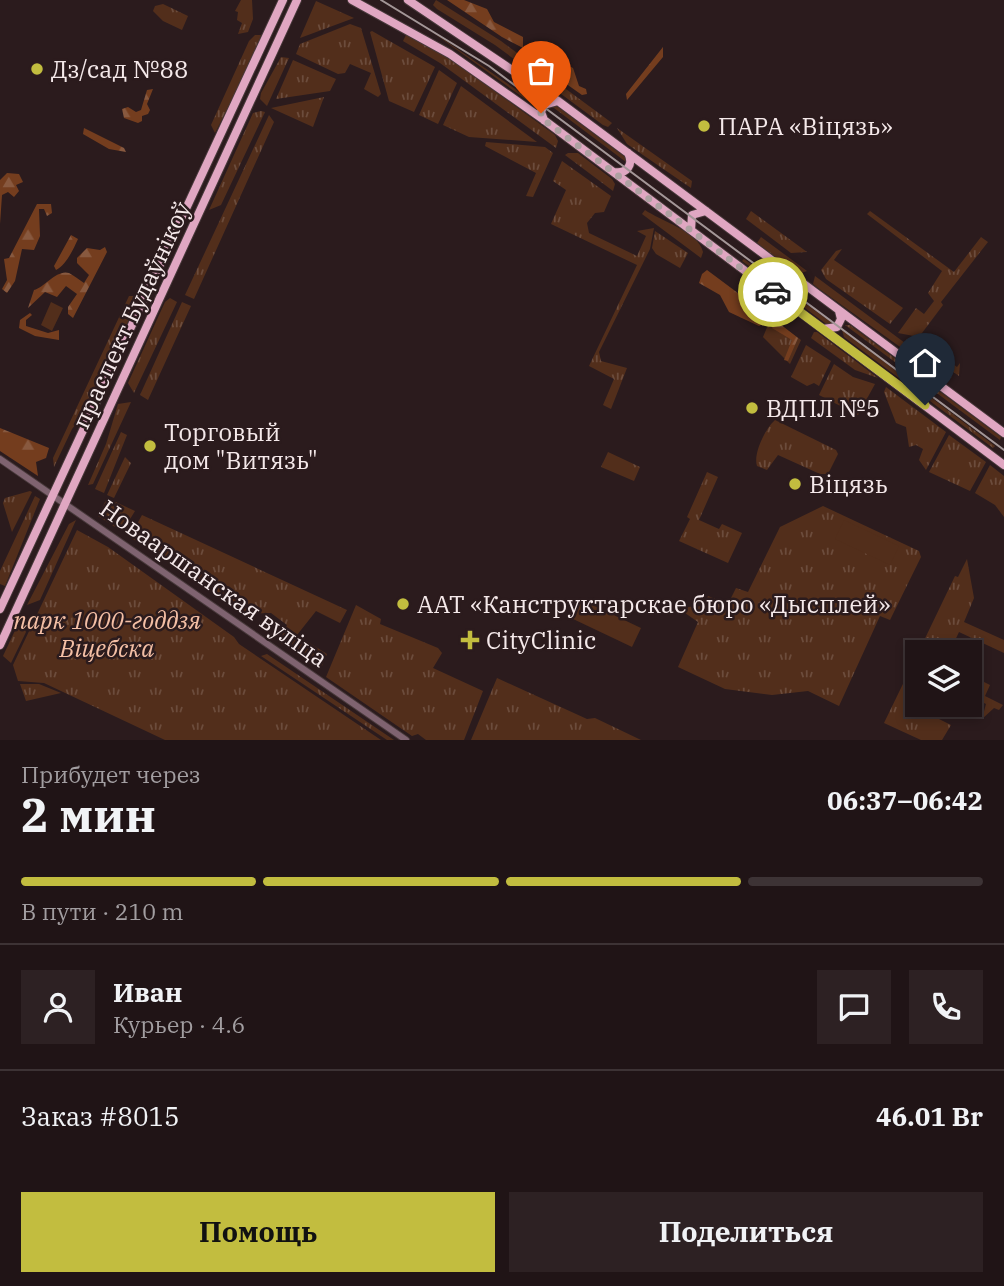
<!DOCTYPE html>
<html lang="ru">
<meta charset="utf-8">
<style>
:root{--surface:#201416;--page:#2d2123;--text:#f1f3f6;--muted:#a29ea1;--line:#3d3335;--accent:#c2bd3f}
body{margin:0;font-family:"IBM Plex Serif",serif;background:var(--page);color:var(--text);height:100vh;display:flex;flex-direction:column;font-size:26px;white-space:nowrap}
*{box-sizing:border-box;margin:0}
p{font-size:23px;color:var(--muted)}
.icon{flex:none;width:38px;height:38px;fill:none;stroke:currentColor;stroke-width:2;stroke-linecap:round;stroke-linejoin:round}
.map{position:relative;height:740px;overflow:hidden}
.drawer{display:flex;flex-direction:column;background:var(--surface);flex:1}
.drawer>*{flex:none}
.fabs{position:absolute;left:905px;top:640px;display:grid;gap:14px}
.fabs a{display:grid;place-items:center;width:77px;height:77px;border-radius:0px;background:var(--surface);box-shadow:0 4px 10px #0003,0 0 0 2px var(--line);font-size:35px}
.pin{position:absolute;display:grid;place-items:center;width:60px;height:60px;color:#fff;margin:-72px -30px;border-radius:50% 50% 50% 0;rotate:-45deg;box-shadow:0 0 7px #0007}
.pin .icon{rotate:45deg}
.courier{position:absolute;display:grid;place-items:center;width:70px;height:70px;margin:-35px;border:5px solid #c2bd3f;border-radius:50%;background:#fff;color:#222;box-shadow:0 2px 9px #0007}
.overview em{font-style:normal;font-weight:700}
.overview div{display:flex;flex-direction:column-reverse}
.overview{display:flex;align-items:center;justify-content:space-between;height:119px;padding:0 21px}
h1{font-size:46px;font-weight:700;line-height:52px}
.bar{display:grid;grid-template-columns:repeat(4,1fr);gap:10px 7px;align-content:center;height:84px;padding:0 21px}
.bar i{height:9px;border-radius:5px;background:var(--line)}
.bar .selected{background:var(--accent)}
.bar p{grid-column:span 4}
.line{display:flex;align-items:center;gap:18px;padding:0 21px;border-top:2px solid var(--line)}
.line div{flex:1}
.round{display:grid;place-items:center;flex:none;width:74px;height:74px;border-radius:0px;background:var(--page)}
.primary-button{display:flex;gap:14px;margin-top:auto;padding:14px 21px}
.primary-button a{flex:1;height:80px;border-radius:0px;background:var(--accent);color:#111;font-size:28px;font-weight:700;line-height:80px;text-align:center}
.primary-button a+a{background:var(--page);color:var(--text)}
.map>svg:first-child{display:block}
.grass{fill:url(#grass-tufts)}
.forest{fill:url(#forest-firs)}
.pitch{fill:#522e1b}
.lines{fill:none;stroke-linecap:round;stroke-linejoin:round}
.minor-casing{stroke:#47383a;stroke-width:8}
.major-casing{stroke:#47383a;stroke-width:10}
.minor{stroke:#7f6370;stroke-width:6}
.major{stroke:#e0a7c2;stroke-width:8}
.tram{stroke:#a39697;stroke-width:2}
.done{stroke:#aea1a2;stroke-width:7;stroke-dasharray:0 12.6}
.route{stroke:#c2bd3f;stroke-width:9}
.poi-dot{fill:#c2bd3f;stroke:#2b1b1d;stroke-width:2.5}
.labels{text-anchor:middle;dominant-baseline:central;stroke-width:5;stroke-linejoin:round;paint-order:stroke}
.poi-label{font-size:24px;fill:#f5e9ea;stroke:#2b1b1d;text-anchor:start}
.street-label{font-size:24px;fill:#f5e9ea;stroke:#2b1b1d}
.park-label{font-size:24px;font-style:italic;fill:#f4bfa5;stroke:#2b1b1d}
</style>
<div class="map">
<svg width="1004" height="740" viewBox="0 0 1004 740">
<defs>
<pattern id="grass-tufts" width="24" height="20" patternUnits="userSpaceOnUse" patternTransform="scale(1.75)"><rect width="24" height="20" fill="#522e1b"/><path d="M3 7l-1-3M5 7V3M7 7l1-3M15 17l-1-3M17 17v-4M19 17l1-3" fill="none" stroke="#6c4c3c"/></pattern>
<pattern id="forest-firs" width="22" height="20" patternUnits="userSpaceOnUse" patternTransform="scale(1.75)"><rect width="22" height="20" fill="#743d1e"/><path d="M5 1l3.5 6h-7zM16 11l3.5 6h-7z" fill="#88593f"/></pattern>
</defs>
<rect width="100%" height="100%" fill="#2b1b1d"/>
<path class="grass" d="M241,0h11l1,19 -5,13 -10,2 4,-11 -5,-3 1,-8 -3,-1z
M436,0l65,41 111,82 -4,4 -5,-2 -108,-80 -58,-36 -4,-4z
M316,1l38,17 -54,20z
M163,4l25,12 -6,14 -19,-9 -10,-10 2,-5z
M350,24l11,4 20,66 -3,3 -14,-8 7,-16 -21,-9 -5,9 -7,1 -42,-20 4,-10z
M421,24l119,82 -1,3z
M372,31l63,36 -21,45 -25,-11 -19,-69z
M407,33l38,22 110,80 3,6 -2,7 -116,-85 -37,-22z
M255,35h6l-4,16 -42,82 -4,-8 38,-84z
M281,57l8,1 -22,48 -7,-7 1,-6z
M293,60l43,19 -6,12 -54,8z
M439,70l18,13 -19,41 -19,-9z
M461,86l76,56 -68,-5 -26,-12z
M324,97l-11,30 -42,-19z
M554,104l71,53 1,5 -76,-57z
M261,111l4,1 -44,93 -12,5 44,-97z
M269,115l5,7 -80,177 -9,-4z
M617,128l75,53 -1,7 -64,-44z
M486,142l59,5 8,6 -20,44 -7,-1 10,-23 -51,-27z
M568,153h10l34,26 3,5 -2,7 -48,-36z
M562,161l49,35 -7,16 -9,1 -8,10 2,10 48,23 9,-20 -9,-5 17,-3 -4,21 -51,103 2,9 26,7 -16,41 -8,-4 11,-26 -25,-13 48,-101 -86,-41 15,-34 -13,-9z
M645,210c14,10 54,22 58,42l-2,6 -59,-44z
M751,211l56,41 -16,1 -45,-34z
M870,211l84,61 27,-35 7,5 -47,60 2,3 -24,32 -21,-4 18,-25 8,6 10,-13 -6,-8 14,-22 -75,-57z
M655,231l33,22 -8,15 -24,-14 -4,-6z
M761,237l46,34 -9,3 -41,-31z
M842,249l-8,11 69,48 -13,16 -64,-45 -5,-9 15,-19z
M744,259l91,66 -6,1 -87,-65z
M815,276l137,102 -10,-1 -124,-89 -5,-4z
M129,296h11l-54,115 -14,18 -18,38 -1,-9z
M170,298l7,4 -43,91 -6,-10 37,-81z
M182,302l9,4 -43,94 -8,-5z
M771,318l30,22 -11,24 -27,-27z
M845,325h5l151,112 -1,3z
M842,330l153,116 -2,2 -149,-111z
M814,332h3l61,46 -23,-8 -44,-32z
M918,338l39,29 3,-4 -1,13 -53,-37z
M806,345l25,16 -12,25 -5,-3 -7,3 -16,-9z
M834,364l19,13 22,7 -17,31 -39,-20z
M886,387l60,45 -20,38 -7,-10 4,-11 -7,-4 -7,2 -3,-20 -10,-4 -12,-31z
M131,402l-38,82 -5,1 18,-41 12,-40z
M775,420l61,30 2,4 -10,20h-8l-42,-19 -11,15 -10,-4c-4,-12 8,-37 18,-46z
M121,432l6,3 -23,58 -9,-4z
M949,435l37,27 -16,29 -41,-19z
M608,452l32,15 -6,14 -33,-14z
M125,457l6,6 -17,35 -7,-3z
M990,465l14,11v41l-9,-12 -20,-12z
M707,472l11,5 -19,43 20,9 3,-5 20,9 -14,30 -49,-22 11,-22 -3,-2z
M30,491l2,1 -20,40 -9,-29 2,-5z
M35,496l5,3 -35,87 -5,-2v-13z
M107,498l28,13 -11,18 -9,-2 -17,-11z
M823,506l96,45 2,6 -31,63 -10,-4 -41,90 -31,-15 -36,4 -47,-6 -47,-22 20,-45 -13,-9 2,-6 17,-1 4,-10 20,8 8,-16 12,4 32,-65z
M142,515l205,95 -7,13 -24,-12 -19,24 30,19 -5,12h-9l-34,-24 8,-17 -16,-12 -28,1 -113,-77z
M76,520l-36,80 -13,5 42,-81z
M77,530l31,17 126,90 5,7 142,96h-216l-121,-57 -26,-2 -5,-16z
M967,559l7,39 -10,24 40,18v13l-45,-21 -10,21h-31l37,-77 3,1z
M356,605l25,14 -1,5 58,24 4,5 -9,15 50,23 -19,49h-38l-8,-6 -6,2 -86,-59z
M20,620l6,12 -15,31 -8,-7z
M267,654l127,86h-7l-126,-84z
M917,655v18l-12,20 10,15 -5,6 10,5 7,-6 24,12 -9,15h-21l-37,-17z
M970,675l20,10 -5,11 18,9 -4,5 -5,-2 -12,11 4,-15 -16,-8z
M497,678l90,41 8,-1 46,22h-170z
M20,684h19l22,9 -35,8z"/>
<path class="forest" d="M447,0h17l23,9 7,13 29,15v11l-21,-11z
M663,47v10l-36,43 -1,-6z
M535,48l38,20 6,18 7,3 1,5 -5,1 -51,-36v-6z
M153,89l-6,15 3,6 -2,4 -6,2v5l-4,2 -14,-5 -2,-9 6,-2 8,5 5,-2 6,-20z
M84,128l40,20 2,4 -17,-3 -26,-15z
M7,173l12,1 4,8 -7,3 3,6 -5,6 -6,-5 -6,3 -2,29v-44z
M37,204h14l1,9 -5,3 -3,-7h-5l1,27 -6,14 -12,-1 -7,32 -8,12 -5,-4 5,-9 -3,-21 5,-1z
M71,235l7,4c-5,11 -12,26 -22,31l-2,-4z
M105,247l2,5 -34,66 -5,-4v-7l9,-13 -11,-8 -9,11 -12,-5 -17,16 6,-18c11,-3 23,-21 35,-17 6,3 10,7 15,10l5,-8 -12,-12v-5l10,-10 13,2z
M707,270l59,44 -1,9 -6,3 -30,-14 -9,-17 -21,-12 3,-9z
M30,313l2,2 -6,5v6l22,7 11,-3v10l-24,-4 -16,-8 1,-8z
M773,324h7l18,14 -10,23 -4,-1 8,-20 -20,-12z
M0,428l49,20 -3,10 -10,4 2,14 -38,-25z"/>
<path class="pitch" d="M51,302l12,6 -11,23 -11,-6z
M844,520l55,26 -9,19 -55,-26z
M580,599l61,29 -9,19 -61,-29z"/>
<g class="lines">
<defs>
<path id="minor" d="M0,459l406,281"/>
<path id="major" d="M352,0l98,54 94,66 460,345
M408,0l150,101 446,332
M544,120l-3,-8 3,-7 14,-4
M614,172c13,2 20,-7 14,-19
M691,230l1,-15 14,-4
M823,329l14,-2 4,-8 -2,-8
M0,609l283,-609
M0,645l297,-645"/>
</defs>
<use href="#minor" class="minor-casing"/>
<use href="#major" class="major-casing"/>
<use href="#minor" class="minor"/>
<use href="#major" class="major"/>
<path class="tram" d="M381,0l108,66 515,384"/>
</g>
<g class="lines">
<path class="done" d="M541,113l3,7 229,172"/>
<path class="route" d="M773,292l152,113"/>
</g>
<g class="poi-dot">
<circle cx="37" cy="69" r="7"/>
<circle cx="704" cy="126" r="7"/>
<circle cx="752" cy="408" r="7"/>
<circle cx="150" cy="446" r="7"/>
<circle cx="795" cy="484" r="7"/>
<circle cx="403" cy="604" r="7"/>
<path d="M466.5 629.5h7v7h7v7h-7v7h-7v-7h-7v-7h7z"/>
</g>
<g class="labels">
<g class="poi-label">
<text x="51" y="69">Дз/сад №88</text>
<text x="718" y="126">ПАРА «Віцязь»</text>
<text x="766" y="408">ВДПЛ №5</text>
<text x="164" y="432">Торговый<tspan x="164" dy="28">дом "Витязь"</tspan></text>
<text x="809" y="484">Віцязь</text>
<text x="417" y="604">ААТ «Канструктарскае бюро «Дысплей»</text>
<text x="486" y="640">CityClinic</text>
</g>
<g class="street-label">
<text transform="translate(131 315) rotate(-65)">праспект Будаўнікоў</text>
<text transform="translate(214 583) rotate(35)">Новааршанская вуліца</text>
</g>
<g class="park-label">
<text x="107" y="620">парк 1000-годдзя<tspan x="107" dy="28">Віцебска</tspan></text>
</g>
</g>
</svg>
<div class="fabs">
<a><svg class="icon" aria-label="layers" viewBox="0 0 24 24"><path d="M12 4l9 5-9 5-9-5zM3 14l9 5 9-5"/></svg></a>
</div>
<div class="pin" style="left:541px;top:113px;background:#ea580c"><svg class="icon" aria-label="bag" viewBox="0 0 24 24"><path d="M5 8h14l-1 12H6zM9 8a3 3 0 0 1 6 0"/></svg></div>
<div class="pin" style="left:925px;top:405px;background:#1f2937"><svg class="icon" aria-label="home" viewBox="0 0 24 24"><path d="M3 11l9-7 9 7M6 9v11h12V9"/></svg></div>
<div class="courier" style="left:773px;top:292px"><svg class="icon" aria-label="car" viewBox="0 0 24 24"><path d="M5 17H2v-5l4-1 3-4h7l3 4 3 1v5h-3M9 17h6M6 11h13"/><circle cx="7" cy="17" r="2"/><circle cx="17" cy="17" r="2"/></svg></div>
</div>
<section class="drawer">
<div class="overview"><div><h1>2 мин</h1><p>Прибудет через</p></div><em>06:37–06:42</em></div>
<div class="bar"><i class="selected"></i><i class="selected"></i><i class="selected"></i><i></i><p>В пути · 210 m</p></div>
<div class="line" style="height:126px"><a class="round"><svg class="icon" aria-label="person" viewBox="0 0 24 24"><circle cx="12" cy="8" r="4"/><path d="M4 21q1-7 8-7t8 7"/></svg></a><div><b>Иван</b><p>Курьер · 4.6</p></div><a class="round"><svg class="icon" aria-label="chat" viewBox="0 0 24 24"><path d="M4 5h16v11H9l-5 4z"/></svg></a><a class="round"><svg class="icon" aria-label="phone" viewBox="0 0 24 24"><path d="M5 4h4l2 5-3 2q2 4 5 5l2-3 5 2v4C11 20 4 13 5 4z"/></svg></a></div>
<div class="line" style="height:91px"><div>Заказ #8015</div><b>46.01 Br</b></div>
<div class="primary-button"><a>Помощь</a><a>Поделиться</a></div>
</section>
